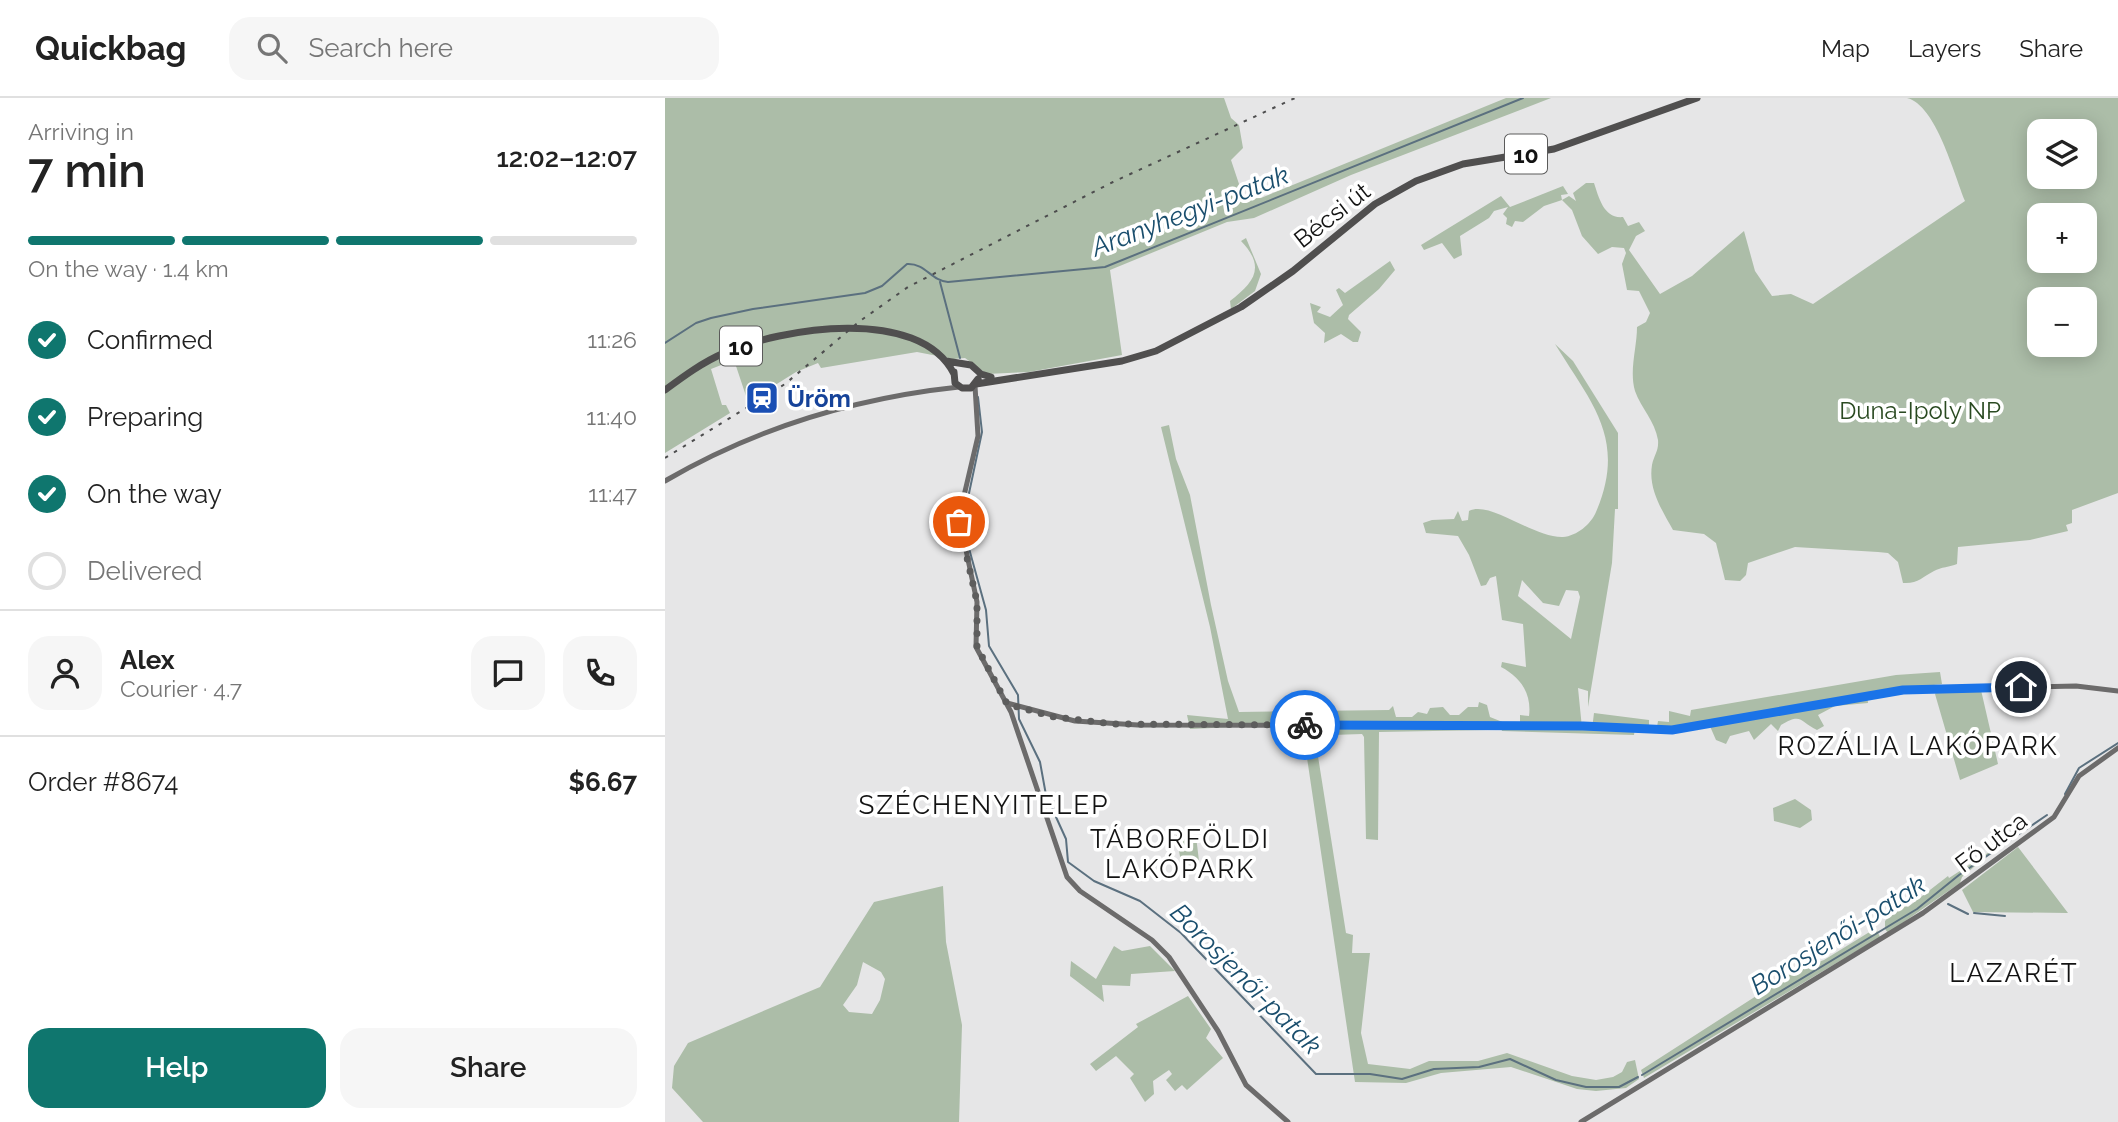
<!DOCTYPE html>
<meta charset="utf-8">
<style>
:root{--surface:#fff;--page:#f6f6f6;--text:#222;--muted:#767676;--line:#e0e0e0;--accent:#0f766e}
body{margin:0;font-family:Raleway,sans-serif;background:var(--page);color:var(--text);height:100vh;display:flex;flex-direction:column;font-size:26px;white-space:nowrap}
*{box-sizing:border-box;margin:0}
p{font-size:23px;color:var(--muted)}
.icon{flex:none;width:38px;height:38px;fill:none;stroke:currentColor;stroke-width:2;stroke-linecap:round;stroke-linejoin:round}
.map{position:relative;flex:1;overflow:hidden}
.drawer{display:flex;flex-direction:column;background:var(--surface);width:665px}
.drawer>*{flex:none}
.fabs{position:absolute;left:1362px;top:21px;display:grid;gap:14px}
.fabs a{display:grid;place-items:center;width:70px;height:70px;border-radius:14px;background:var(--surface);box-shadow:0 4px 18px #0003;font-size:35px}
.pin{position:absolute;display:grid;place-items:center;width:60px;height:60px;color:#fff;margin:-30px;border:4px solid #fff;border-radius:50%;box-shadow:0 2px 7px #0007}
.courier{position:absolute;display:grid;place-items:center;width:70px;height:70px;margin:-35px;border:5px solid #1a73e8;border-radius:50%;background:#fff;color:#222;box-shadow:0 2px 9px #0007}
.head em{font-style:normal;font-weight:600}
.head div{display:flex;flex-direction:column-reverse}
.head{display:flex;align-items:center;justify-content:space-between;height:119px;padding:0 28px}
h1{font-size:46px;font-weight:600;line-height:52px}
.bar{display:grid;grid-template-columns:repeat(4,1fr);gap:10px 7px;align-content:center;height:84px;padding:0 28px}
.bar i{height:9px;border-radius:5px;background:var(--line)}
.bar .active{background:var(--accent)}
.bar p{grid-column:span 4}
.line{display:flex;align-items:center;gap:18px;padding:0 28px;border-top:2px solid var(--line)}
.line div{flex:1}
.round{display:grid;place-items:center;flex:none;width:74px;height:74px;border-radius:21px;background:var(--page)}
ol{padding:0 28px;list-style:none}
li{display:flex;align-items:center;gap:21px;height:77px}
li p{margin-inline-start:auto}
li .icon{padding:7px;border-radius:50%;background:var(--accent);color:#fff;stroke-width:4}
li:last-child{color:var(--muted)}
li i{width:38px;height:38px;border:4px solid var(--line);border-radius:50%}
.cta{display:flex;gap:14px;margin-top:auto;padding:14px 28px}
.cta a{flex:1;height:80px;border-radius:21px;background:var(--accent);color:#fff;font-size:28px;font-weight:600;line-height:80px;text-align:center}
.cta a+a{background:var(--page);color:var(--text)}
header{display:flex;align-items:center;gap:42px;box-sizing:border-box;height:98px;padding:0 35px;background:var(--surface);border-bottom:2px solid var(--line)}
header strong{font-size:33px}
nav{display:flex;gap:38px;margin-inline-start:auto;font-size:24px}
.search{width:490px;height:63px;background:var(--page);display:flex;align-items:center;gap:18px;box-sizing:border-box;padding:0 24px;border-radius:21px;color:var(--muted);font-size:26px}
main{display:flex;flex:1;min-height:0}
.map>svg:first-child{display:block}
.green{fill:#acbda8;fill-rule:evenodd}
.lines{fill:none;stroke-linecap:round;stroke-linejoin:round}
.stream{stroke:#5b707f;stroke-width:2}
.secondary{stroke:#6c6b6b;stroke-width:5}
.primary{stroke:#504f4f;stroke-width:7}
.rail{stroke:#4d4d4e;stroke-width:2;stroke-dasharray:3.5 7;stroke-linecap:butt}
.done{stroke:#5d5d5d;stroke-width:7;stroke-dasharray:0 12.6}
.route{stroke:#1a73e8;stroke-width:9}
.labels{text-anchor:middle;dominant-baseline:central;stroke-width:7;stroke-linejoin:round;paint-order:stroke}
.shield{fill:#fff;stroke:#5a5a5a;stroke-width:2}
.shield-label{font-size:23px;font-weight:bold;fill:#131313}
.street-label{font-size:24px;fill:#131313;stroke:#fff}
.transit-label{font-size:24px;font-weight:bold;fill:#164399;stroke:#fff;text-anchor:start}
.park-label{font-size:24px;fill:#2a4a21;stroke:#fff}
.water-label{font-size:26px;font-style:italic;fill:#1a4e6d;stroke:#fff}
.neighbourhood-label{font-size:26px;letter-spacing:2px;fill:#131313;stroke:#fff}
</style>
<header>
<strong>Quickbag</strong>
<div class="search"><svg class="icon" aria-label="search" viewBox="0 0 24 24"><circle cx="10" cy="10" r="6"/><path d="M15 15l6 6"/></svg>Search here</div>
<nav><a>Map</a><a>Layers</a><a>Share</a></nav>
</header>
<main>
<section class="drawer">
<div class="head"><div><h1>7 min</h1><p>Arriving in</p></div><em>12:02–12:07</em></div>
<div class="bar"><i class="active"></i><i class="active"></i><i class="active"></i><i></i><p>On the way · 1.4 km</p></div>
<ol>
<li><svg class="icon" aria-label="check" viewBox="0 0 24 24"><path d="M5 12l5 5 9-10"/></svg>Confirmed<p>11:26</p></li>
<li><svg class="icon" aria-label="check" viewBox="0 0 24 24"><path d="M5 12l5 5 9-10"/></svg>Preparing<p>11:40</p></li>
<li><svg class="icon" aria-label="check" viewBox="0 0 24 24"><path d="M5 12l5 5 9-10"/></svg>On the way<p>11:47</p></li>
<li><i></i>Delivered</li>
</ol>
<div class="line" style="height:126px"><a class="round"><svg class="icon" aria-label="person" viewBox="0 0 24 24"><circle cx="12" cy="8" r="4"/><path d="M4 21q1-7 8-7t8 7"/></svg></a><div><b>Alex</b><p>Courier · 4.7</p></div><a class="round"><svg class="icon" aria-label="chat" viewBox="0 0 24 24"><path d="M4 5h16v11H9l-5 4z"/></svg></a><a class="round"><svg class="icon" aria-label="phone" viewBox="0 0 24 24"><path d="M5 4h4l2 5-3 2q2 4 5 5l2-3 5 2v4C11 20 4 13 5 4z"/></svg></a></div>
<div class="line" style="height:91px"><div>Order #8674</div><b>$6.67</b></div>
<div class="cta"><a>Help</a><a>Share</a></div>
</section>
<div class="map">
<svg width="1453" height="1024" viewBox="0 0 1453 1024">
<rect width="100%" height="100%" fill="#e6e6e7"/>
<path class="green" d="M0,0h559l7,20 8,7 4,23 -12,12 13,39 17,-1 245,-100h45l-200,77 -97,43 -27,4 -117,48 12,85 -93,17 -42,2 -22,-16 -12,1 -36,-7 -96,16 -3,-5 -22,9 -48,30 -14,-42 -23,9 11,36h4l4,8 -65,40z
M1242,0h211v395l-46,17v13l-6,2 2,6 -38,9 -72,7 -1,17c-7,3 -16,3 -23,7 -12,6 -16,13 -31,12l-5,-21 -10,-9 -10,-1 -83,-5 -47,16 -2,12 -6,6 -15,-1 -9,-37 -12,-9 -31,-4c-11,-20 -25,-41 -21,-65 2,-10 7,-14 6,-25 -3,-19 -17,-32 -23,-49 -6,-21 2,-43 2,-64l9,-5 4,-9 -11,-22 -12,-1 -5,-26 4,-11 -2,-5 -12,-1 -14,7 -16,-18 -10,-26 -10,-10 -18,6 -21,16 -8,-1 -3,6 -6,-3 1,-6 -4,-4 5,-7 -14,4 -5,7 -29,18 2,19 -8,4 -12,-16 -18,7 -3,-5 80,-49 9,11 53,-21 5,8 -7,1 1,5 7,-4 7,5 -3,-8 13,-10h8c5,15 10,36 29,34l5,9 11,-4 6,9 -9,5 -7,14 31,44 32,-18 52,-45 11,40 17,25 19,-2 22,10 152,-103c-11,-27 -29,-96 -58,-103zM1374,33h45v46h-45zM1419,117v46h-45v-46zM1374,201h45v46h-45z
M581,140l15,36 -6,17 -24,18 -1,-8c23,-18 37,-33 11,-60z
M725,163l5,9 -16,19 -30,26 -1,4 13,13 -3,10h-5l-12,-8 -17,9 1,-10 -11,-10 -4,-20 11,4 -4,5 13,5 13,-12 -7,-15 3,-2 6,5z
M890,246l18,17 45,72v76h-3l-3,54 -24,144v-16l-10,-3 4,40 10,1 2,-16 55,7v6l8,1 1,-6 11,1v-11l21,5 1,-6 205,-35 44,-3 2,12 -75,9 1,10 -33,3 -17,9 6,11 -7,4c-17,-8 -15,-18 -36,-5l-3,6 -7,-7 -17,16 -5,-9 -19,5 -4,8 -10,-4 -7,-16 -41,5 -33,-1 -1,7 -132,-4 -1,-3h19v-13l9,1c3,-23 -9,-39 -28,-49l1,-5 24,5 -3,-43 -21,-4 -6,-44 -6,2 -4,7 -5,1 -12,-31 -11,-19 -32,-3 -3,-10 9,-3 22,-1 4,-8 4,10 6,-1 1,-9c21,-11 64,27 94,26 14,-1 28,-13 33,-25 31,-73 -4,-108 -41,-168zM857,482l21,23 16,3 7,-16 12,1 2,6 -9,42 -53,-43z
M504,327l7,34 14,36 21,110 17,76 11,31 150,-2 4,-4 3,11h16l6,-5 9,2 3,-6 13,-1 7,8h9l9,-8h10l1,-5 8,3 3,12 15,6 -17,2v5l-109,2 -1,108 -12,-1 -2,-102 -2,-3 -30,1 -4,11 -11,4 29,183 7,2 -1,18h18l-9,80 7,31 42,5 19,-8h49l29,-8 65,23 24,4 17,-3 9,-5 5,-10 8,-2 4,19 -13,9 -30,3 -19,-2 -66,-22 -70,6 -35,10 -51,-1 -53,-358 -112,5 -3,-14 41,4 -18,-92 -49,-200z
M1273,592h43l17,74 -38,16 -25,-86z
M1130,701l16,11 1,10 -12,8 -26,-7 -1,-13z
M511,737l20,1 3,25 -17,6z
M1335,747l-38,32 -2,6 -72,50 -3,-4v-8l17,-18 6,4 40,-31 1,2z
M1353,749l50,66 -95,-1 -11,-22z
M278,788l3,56 16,83 -3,97h-256l-31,-34 2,-22 14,-23 132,-56 54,-85zM198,864l18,10 4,7 -5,21 -8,14 -23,-2 -6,-7 14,-20z
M1211,830l4,9 -236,141 -3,-8 154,-99 29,-11z
M449,848l8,5 28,-5 25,25 -44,3 -1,12 -28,-1 2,17 -34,-26 1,-15 25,18z
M523,898l23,33 -5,9 17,20 -36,32 -5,-5 -7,6 -9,-11 6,-6 -3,-4 -16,11 1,13 -9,8 -15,-24 4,-4 -18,-18 -20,15 -6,-7 48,-37 -2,-3z"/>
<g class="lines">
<path class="stream" d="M275,184l20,76
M0,245l31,-20 15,-5 42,-9 112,-16 17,-7 25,-22c19,-1 24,17 41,18l157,-15 418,-169
M313,299l4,35 -17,80v22l21,76 3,36 29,49 1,24 21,43 6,33 20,44 2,23 26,19 46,20 41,32 135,141h54l32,5 32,-10 45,-2 31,-8 46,21 30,7h33l19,-10
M1400,696l14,-26 39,-25
M1283,806l20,10
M1309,815l31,3
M977,977l275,-166 42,-34 88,-60"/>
<path class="secondary" d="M310,288l3,50 -19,81 18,85 -1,45 35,65 56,165 13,14 72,49 17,17 49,74 28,54 42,37
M0,383c91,-53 190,-83 294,-94
M342,605l68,18 63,4 445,1 89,5 231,-41 173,-4 42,5
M916,1024l342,-209 131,-96 25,-41 39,-28"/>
<path class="primary" d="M281,263l25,4 10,9 10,3
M289,274l1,11 7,5h9l7,-9
M311,286l146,-23 34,-10 85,-44 52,-36 82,-67 41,-23 47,-17 91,-15 143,-51
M0,292c19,-14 38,-28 59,-37 57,-25 195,-48 230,21"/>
<path class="rail" d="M0,360l120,-74 75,-63 48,-34 205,-105 182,-84"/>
</g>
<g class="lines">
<path class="done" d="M294,424l18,80v45l30,57 47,13 60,7 191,1"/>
<path class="route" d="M640,627l278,1 89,4 231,-40 118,-3"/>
</g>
<defs>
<symbol id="station-square" viewBox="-11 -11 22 22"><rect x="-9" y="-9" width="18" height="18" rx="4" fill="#1a4fb4" stroke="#fff"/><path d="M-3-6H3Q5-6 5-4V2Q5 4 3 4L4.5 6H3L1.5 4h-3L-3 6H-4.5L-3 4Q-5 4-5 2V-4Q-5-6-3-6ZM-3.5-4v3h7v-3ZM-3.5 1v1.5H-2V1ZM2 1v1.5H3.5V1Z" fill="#fff"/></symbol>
</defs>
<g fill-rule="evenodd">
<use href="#station-square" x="78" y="281" width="38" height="38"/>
</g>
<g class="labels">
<g class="shield">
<rect x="840" y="36.5" width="42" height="39" rx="5"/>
<rect x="55" y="228.5" width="42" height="39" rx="5"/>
</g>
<g class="shield-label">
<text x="861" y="56">10</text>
<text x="76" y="248">10</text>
</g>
<g class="street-label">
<text transform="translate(667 117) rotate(-38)">Bécsi út</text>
<text transform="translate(1326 744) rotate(-37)">Fő utca</text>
</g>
<g class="transit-label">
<text x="122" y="300">Üröm</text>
</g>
<g class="park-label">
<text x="1255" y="312">Duna-Ipoly NP</text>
</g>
<g class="water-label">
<text transform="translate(525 113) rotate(-21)">Aranyhegyi-patak</text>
<text transform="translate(1173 837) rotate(-32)">Borosjenői-patak</text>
<text transform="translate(581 881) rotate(45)">Borosjenői-patak</text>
</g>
<g class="neighbourhood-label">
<text x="1253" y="648">ROZÁLIA LAKÓPARK</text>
<text x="319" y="707">SZÉCHENYITELEP</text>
<text x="515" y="741">TÁBORFÖLDI<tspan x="515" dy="30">LAKÓPARK</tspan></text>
<text x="1349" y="875">LAZARÉT</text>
</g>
</g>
</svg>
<div class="fabs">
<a><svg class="icon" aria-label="layers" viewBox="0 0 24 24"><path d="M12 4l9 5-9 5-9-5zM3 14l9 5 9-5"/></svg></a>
<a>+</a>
<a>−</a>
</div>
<div class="pin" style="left:294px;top:424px;background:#ea580c"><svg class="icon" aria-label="bag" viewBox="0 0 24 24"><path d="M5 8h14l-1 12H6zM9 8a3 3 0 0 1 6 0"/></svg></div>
<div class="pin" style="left:1356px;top:589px;background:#1f2937"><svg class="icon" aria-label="home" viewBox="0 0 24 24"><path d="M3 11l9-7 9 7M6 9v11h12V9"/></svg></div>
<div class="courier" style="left:640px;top:627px"><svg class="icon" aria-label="bike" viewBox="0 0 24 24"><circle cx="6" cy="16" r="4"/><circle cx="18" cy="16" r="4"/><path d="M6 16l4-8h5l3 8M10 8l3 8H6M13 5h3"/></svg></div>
</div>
</main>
